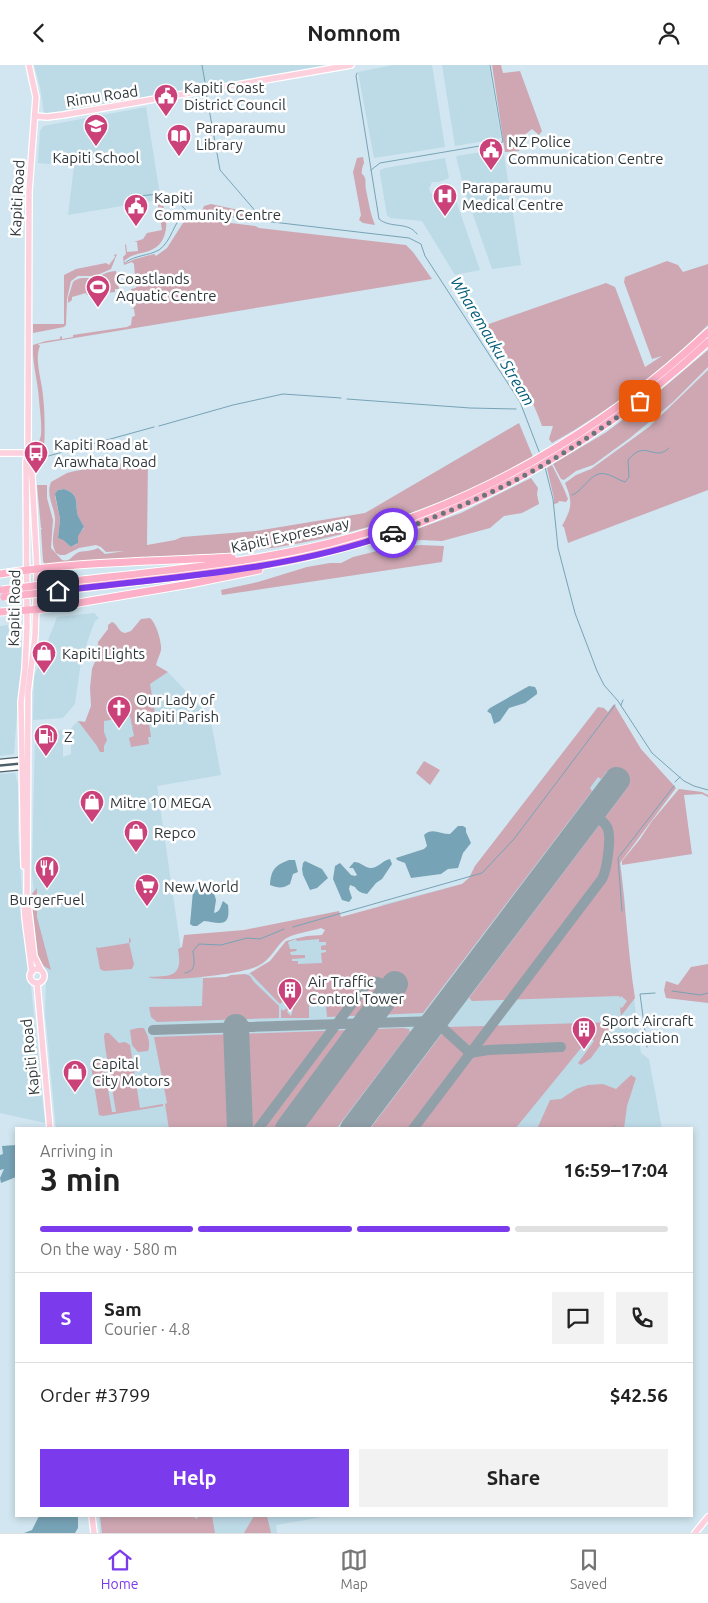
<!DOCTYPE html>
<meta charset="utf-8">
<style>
:root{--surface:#fff;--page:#f2f2f2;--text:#222;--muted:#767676;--line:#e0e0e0;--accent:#7c3aed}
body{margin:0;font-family:Ubuntu,sans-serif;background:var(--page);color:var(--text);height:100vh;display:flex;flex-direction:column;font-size:19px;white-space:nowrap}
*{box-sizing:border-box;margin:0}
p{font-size:16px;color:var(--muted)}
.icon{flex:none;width:28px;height:28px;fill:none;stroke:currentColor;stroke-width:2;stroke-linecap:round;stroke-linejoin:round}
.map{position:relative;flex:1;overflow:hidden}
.sheet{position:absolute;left:15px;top:1062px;width:678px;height:390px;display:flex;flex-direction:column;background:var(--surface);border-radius:0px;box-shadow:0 2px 8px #0003}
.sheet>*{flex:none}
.pin{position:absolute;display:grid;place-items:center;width:42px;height:42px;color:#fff;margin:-21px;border-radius:10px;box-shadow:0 2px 8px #0006}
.courier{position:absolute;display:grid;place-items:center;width:50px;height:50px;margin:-25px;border:4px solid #7c3aed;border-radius:50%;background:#fff;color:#222;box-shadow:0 1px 6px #0007}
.head em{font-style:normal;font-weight:600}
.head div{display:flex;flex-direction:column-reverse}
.head{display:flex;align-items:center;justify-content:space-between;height:85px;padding:0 25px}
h1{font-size:32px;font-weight:600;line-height:38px}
.bar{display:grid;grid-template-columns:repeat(4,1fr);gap:8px 5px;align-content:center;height:60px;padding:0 25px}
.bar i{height:6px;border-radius:4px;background:var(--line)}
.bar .active{background:var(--accent)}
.bar p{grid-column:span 4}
.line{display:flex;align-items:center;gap:12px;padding:0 25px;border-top:1px solid var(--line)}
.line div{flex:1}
.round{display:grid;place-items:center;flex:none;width:52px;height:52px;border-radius:0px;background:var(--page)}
.action{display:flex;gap:10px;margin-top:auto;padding:10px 25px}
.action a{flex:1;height:58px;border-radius:0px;background:var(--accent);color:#fff;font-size:20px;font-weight:600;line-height:58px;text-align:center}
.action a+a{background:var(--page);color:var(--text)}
header{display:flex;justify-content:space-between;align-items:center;height:65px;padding:0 25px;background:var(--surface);font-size:22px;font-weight:600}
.tab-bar{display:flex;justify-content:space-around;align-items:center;height:70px;border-top:1px solid var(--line);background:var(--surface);font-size:14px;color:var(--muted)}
.tab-bar a{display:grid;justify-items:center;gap:2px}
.tab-bar .active{color:var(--accent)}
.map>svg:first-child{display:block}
.built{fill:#bddae7}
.green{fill:#cea7b2;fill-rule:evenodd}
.water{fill:#77a3b6}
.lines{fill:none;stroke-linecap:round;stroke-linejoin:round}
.stream{stroke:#77a3b6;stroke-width:1}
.taxiway{stroke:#90a0a8;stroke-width:10}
.runway{stroke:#90a0a8;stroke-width:26}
.minor-casing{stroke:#4d5f68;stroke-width:7}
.major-casing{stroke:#fff;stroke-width:8}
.highway-casing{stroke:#fff;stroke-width:9}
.minor{stroke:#fff;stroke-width:4.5}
.major{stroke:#fdd0de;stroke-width:5.5}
.highway{stroke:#fcb1c8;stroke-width:7}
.highway-bridge-casing{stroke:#fff;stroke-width:9;stroke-linecap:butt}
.highway-bridge{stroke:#fcb1c8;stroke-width:7}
.done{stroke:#68757b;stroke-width:5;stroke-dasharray:0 9}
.route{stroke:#7c3aed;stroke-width:6}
.labels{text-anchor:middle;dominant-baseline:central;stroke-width:5;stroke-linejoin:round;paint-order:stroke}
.poi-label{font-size:15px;fill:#30383c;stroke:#fff;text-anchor:start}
.street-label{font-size:15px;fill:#30383c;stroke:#fff}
.water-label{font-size:16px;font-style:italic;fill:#035d79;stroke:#fff}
</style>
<header><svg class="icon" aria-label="back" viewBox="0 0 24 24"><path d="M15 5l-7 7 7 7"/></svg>Nomnom<svg class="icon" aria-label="person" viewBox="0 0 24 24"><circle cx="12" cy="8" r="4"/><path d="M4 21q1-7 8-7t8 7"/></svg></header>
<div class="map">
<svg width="708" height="1468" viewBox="0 0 708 1468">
<rect width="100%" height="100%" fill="#d1e6f0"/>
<path class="built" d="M34,0h317l-294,50 -13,-1 -4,-27z
M393,0h39l13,82 -71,11 -16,-86z
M442,0h47l12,73 -46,8z
M146,42l14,88 -2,5 -90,15 6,-49 -36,-3 2,-32 3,-5z
M503,84l18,116 -29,4 -28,-80 -8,-33z
M445,93l4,20 -10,4h-7l-3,7 2,4 4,2 14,-6h3l28,81 -25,5 -33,-54 -32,-3 -3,-3 -7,-41v-4l5,-2z
M94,548l5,5 -4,3 -5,13 -9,28 -6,42 -12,14 -30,2 1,-43 23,-60z
M21,558l1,42 -3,22 -5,67 -14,2v-130z
M168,607l42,45 11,58 -64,11 28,191 18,-1v2l40,-2 28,-13 14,-21 11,-4 23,1 65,-35 78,-20 7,-6 6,-12 123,-159 77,79 -55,74 5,44v13l4,33v9l12,94 8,6 13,70h-606l-11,-117 1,-30 -10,-63 -4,-46 3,-136 6,-5 22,-2v27l8,-3v-26l7,-7 14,1z
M15,708l3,10v51l5,74 22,215 -45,-10v-339z
M99,1451h230l-53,9 1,8h-177z"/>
<path class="green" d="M492,0h9l2,8 17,-2 22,60 -3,4 -7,-6 -11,9 -2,13 -14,1z
M363,92l1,6c-1,2 -2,5 -2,7 -1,7 1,2 3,8 1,3 0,8 1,12 3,13 4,23 9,35l-12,-2 -4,-3 2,-5 -8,-43 4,-14z
M166,134v1l-3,5c5,14 6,36 -10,44 -11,6 -19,3 -29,12l2,2 9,-4 19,-5 2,2 11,-8 16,-25 7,-5 65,8 4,2 147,17 7,7 19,27 -394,65 2,2c-6,13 2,35 3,50 2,18 2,37 1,55l-7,-1c0,-6 3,-9 4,-15 1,-10 -1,-24 -2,-35 -1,-19 -7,-37 -6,-55l13,-4 14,-2v-2l2,-1v3l11,-2v-2l54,-8 4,-2 1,-8 3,-1 -1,-7h-3l3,-1 -3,-19 5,-1 -2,-24 -2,-2 -8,3 -1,-8 3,-3 -1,-9 1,-1 1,8 11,-1 -1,-9h-3l9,-3 4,-6 15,-3 -4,-25h-3l6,-2z
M211,139l23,5 21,9 -31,-2 -22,-5 2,-5z
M117,189l-6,15 -16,7h-17l-7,5 -4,18 -1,26 -2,2 -31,6v-9h31v-49l12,-6 30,-6 3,2 6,-8 -1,-2z
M667,196l11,4 5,7 25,-8v61c-46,46 -99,86 -156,118l-3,-4 4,-13h-11c-13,-37 -34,-69 -56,-101l120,-42 9,4 30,80 17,-11 -10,3 -28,-77 1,-5z
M116,206l3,18h-4v3l-8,1 -3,2v-2l-17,2 -1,-2 -14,4v3l-4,3v24v-29l5,-16c8,-7 14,-2 23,-5 7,-2 12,-6 20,-6z
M708,285v17l-35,35 -43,36 -37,27 -17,6 -12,9 -3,-1 -8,-15 52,-31 38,-28z
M708,305v120l-140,53 -4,-16 -2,-1c10,-18 11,-24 3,-43l11,-8 15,-6 58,-42z
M519,358l14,34c-84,48 -180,81 -276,93 -30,4 -60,5 -91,6 -40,2 -80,5 -121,9l-2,-4 -2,-31 1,-2h-1l-4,-43h10v13l6,22 -2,28 11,12c8,2 9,-3 15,-7 6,-3 14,-1 21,-5l7,6 20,-3 -19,1 -5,-5 -5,-2 -17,3 -14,7h-5l-4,-2c-7,-12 0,-23 -1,-36 -2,-13 -9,-22 -4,-35l16,-9 8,-2 73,-12 -1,86 28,-5 7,-3 74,-6 109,-18zM64,424c14,5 12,11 13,23 1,6 5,11 7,16l-6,7 -1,9 -6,3 -9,-8 -4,-1 2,-19 -5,-23 3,-6z
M552,400l12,24 4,10 -2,3 -7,-1 -1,2 -4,1v-5l-7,-31z
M531,413l7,10 -1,6 2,10 -17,9 -18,3 -14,12 -48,13 -21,-1 -50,6 90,-33z
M421,480l23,1 -2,16 -220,33 -1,-5 37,-8 49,-15 23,-4h11l12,-6 28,-7z
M150,553c6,5 12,24 11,32 -1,5 -4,10 -5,15l12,7 -18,12 6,35 -9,2h9l-7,2 2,14h-3l1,7 -18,3 -2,-9 5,-2 -2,-9h2l-2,-1 -2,-10 -9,2v-3l-5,1v3l-12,2v11l3,8 -3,6v6h-4l-3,-6 -19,-25 7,1 6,-16 -1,-18 2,-19 5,-12 1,-15 10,-13v-4l4,-3c6,2 6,10 13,11l6,-2 10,-12z
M614,639l27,45 35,39 -56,75c6,45 8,90 15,135l-14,18 -1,-9 2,1 5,-7 -6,-5 -1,2 -1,-2 -147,5 -3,-3 159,-211 -21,-16 -6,8 -3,-2 -8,11 2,3 -169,222 -96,4 -1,-12 -17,1v12h-28v-9l3,2 1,-2 3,1 -1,2 4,4 2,-7 -3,-2 -2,3 -2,-2 1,-3 -5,-3 -2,2 -2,-2 -28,-29 20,-12 16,-20 21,-5 15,-1 3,-5 -4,-2c-9,3 -29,6 -36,11 -11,9 -13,20 -27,27 -15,8 -95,17 -110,11 24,-1 35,0 30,-28l4,-2 2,-12 60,-5 95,-19 2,6 121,-33 7,-6 6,-12 123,-159 6,1 4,4zM296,874l1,2 22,-2v3h7v3l-5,1v4h5v2l-5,1 1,10 -24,1v-3h-6v-2l13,-1v-3h-14l-1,-3 6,-1 1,-2h-7l-2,-7z
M424,696l16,9 -10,15 -14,-12z
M679,724l23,3 6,3v2l-6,-3 -18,1 8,59 -70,11v-4l18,-22 12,-18z
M37,823v29l14,53 -9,-5 -5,-8 -7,-61z
M129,873h1l1,4 -2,1 5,21 -2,5 -28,2 -4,-2 -4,-22 2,1 31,-5z
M708,899v39l-42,-5 -2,-8 2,-9 12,4 13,-18z
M245,909l5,2 4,6 25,24v12l-122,4 -6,-5 -2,-10 53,-1 1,-28 23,-1 5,-2z
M617,957l-26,36 -10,7 -3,-2 16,-22 -4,-4 -75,92h-145l77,-102z
M138,963h6c4,8 7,15 4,23l-10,1 -6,-7 -2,-15z
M403,963l6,1 1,3 -74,97h-167l-4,-25 2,-1 -13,-66z
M105,968h4l10,10 6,-1 5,3 10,63 23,-4v2l-60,10 -4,-1 -8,-49 8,-7 4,2 9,51h4l-11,-66 -1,-10z
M631,1010l5,3 -9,28 -3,23h-87l13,-29 11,-1 15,-10 12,-4 15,-1 13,5z
M100,1451h92l5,3 1,-2 14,-1 3,17h-113z
M254,1451h13l4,17h-27z"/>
<path class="water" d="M64,424c14,5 12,11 13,23 1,6 5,10 7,15l-6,9v7l-7,4 -8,-7 -5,-2 2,-19 -5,-25 3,-4z
M529,621l6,1 2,4v3l-12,9 -16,5 -9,13 -6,3 -3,-10 -4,-3 3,-3z
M458,761h5l3,2v4l5,11 -8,10 -5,15 -10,1 -7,5 -30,4 -6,-15 -8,-3 -1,-2 28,-9 3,-3 -3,-11c8,-8 16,-1 26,-1z
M390,794l2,5 -10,15 -6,4 -9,11c-5,-1 -9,-2 -12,-7l-5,-2 -1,4 3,9 -3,4 -7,-2 -9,-21 2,-13 5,-3 11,12 4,1 2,-1 -4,-7h-4l5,-6c7,0 10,5 16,6 7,1 13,-8 20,-9z
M289,795h6l3,12 -5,2 -3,10c-8,5 -12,4 -20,1 1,-15 5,-20 19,-25z
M305,796l17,8 6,9 -11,10 -7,2 -7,-15 -1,-6 1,-6z
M201,823l9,1 4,4 2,7 -2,13c7,-2 6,-6 9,-12l5,4c3,23 -8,18 -24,16l-7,5h-4l-3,-2 3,-33z
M16,1080v32l-15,6 -1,-5 4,-9 -4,1v-15l3,-1 -1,-8z
M39,1451h39v12l-3,5h-51l8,-3z"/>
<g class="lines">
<path class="stream" d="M202,0l4,23
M357,8l-1,3 23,143c12,10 29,2 38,15
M206,27l14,78 44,51 145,17 12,6 4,12 95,146 20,52
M371,105l9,-7 123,-21 -13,-77
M130,132l28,-3
M167,133l14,7 6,6
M126,197c10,-7 22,-6 33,-12 13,-9 14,-28 27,-38l18,1 52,7
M86,217h7l10,-6
M347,334l123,9 46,1
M159,361l74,-21 50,-11 58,4
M41,393l113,-31
M545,402l8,32 5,49 17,65 22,58 7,14 14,16 34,52 32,28 10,5 14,4
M572,430c12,-4 19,-25 34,-21 6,1 12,6 19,8l4,-5 -1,-17c18,-22 26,3 41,-12
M621,640l2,-5
M675,717l5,-5
M622,846l-4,-53 56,-72
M293,862l189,-54 32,-34 101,-134
M185,908c12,-2 9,-12 8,-22l6,-7 22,1 26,-7 13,1 24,-10
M672,926l28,4 8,-2
M647,982l-7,-53 15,-1
M612,1064l3,-3"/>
<path class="taxiway" d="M153,965l282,-9 35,32 18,-3 73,-3
M258,1064l108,-144c9,-8 16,-1 24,5
M413,1064l189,-250c5,-9 10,-43 5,-52 -3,-6 -10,-10 -16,-14"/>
<path class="runway" d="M236,962l4,102
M288,1064l107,-145
M353,1064l264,-349"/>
<defs>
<path id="minor" d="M0,697l21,-2 2,1
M0,704l21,-2 2,-2"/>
<path id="major" d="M29,0l7,32 -7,94 -1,262 4,23 5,93 -2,67 -7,56 -1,204 7,60 7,14
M35,51l12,1 16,-2 288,-50
M0,388h28
M24,801l-3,-164 4,-33 2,-43 -1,-164 1,-6
M24,837l1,16 7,54
M30 911a7 7 0 1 1 14 0a7 7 0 1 1-14 0Z
M37,918l13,146
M92,1451l2,17
M695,1468l13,-16"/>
<path id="highway" d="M0,509c76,-13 155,-12 232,-17
M57,518c91,-11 184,-18 273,-40 142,-36 272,-111 378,-211
M58,526c76,-10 154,-16 229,-30 158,-31 304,-110 421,-219
M0,547l43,-3 147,-25 69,-14"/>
</defs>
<use href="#minor" class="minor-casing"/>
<use href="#major" class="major-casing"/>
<use href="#highway" class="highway-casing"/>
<use href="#minor" class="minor"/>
<use href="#major" class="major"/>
<use href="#highway" class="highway"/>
<defs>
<path id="highway-bridge" d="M2,525l55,-7
M4,532l54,-6"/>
</defs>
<use href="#highway-bridge" class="highway-bridge-casing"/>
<use href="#highway-bridge" class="highway-bridge"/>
</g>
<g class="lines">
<path class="done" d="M393,468c59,-22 118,-47 172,-81 26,-16 51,-34 75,-51"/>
<path class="route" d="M58,526c112,-14 228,-20 335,-58"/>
</g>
<defs>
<symbol id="civic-pin" viewBox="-11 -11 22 30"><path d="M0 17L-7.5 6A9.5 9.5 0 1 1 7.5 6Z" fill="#cb417a" stroke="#fff"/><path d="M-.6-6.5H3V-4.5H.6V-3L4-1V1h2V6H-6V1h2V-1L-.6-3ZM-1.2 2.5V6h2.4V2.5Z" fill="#fff"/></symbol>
<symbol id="school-pin" viewBox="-11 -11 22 30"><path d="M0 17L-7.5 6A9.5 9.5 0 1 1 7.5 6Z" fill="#cb417a" stroke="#fff"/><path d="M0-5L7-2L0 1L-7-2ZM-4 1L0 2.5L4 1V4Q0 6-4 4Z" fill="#fff"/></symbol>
<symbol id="library-pin" viewBox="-11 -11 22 30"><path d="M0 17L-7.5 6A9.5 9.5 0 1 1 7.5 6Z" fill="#cb417a" stroke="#fff"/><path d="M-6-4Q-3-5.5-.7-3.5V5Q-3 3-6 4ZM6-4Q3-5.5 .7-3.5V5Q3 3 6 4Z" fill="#fff"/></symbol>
<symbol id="hospital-pin" viewBox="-11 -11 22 30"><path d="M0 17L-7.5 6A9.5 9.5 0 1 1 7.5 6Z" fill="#cb417a" stroke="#fff"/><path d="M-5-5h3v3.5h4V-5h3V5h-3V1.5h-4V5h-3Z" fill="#fff"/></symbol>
<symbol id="stadium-pin" viewBox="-11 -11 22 30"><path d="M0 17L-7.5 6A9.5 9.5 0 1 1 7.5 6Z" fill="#cb417a" stroke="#fff"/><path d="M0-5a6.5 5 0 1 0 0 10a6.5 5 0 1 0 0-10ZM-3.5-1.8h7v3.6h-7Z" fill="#fff"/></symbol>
<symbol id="bus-pin" viewBox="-11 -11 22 30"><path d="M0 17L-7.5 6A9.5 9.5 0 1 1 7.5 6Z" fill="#cb417a" stroke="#fff"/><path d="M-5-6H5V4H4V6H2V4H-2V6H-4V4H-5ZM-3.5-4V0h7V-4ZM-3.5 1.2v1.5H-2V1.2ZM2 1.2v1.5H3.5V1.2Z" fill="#fff"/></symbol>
<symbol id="shop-pin" viewBox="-11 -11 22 30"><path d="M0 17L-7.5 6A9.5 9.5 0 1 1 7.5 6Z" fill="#cb417a" stroke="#fff"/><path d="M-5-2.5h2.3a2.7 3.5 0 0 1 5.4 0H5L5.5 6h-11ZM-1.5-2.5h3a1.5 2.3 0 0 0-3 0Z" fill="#fff"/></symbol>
<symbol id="church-pin" viewBox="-11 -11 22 30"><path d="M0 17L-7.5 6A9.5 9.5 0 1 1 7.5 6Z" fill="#cb417a" stroke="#fff"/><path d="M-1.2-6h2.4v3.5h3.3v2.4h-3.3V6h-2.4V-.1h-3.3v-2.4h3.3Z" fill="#fff"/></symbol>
<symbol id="fuel-pin" viewBox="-11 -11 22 30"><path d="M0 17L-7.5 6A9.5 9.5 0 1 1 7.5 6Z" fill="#cb417a" stroke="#fff"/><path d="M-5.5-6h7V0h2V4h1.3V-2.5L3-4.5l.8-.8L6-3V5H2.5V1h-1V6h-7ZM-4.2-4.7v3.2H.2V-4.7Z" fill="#fff"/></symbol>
<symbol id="restaurant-pin" viewBox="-11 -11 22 30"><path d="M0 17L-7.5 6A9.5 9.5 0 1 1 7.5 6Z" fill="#cb417a" stroke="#fff"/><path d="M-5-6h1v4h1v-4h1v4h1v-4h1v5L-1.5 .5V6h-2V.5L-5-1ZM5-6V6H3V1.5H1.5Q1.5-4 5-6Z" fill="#fff"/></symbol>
<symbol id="supermarket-pin" viewBox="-11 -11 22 30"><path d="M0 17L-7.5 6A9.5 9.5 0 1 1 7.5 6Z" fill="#cb417a" stroke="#fff"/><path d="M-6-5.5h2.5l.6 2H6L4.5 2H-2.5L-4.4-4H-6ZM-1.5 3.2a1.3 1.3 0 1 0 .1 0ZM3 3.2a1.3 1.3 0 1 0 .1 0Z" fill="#fff"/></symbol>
<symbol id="building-pin" viewBox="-11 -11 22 30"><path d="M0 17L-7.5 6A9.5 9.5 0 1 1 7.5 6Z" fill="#cb417a" stroke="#fff"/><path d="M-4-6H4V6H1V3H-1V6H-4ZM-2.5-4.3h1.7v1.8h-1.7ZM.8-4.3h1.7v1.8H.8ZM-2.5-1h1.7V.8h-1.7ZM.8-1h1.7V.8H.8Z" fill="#fff"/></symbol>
</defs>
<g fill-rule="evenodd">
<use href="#civic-pin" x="152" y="17" width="28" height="38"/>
<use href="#school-pin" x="82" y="47" width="28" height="38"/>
<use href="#library-pin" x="165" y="57" width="28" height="38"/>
<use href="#civic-pin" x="477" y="71" width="28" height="38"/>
<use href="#hospital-pin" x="431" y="117" width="28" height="38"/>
<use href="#civic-pin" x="122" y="127" width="28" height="38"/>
<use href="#stadium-pin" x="84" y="208" width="28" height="38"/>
<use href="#bus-pin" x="22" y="374" width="28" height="38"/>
<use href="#shop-pin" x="30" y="574" width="28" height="38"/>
<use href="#church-pin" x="105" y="629" width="28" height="38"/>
<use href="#fuel-pin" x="32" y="657" width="28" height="38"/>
<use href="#shop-pin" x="78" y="723" width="28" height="38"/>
<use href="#shop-pin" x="122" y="753" width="28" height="38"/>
<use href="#restaurant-pin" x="33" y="789" width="28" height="38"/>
<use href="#supermarket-pin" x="133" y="807" width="28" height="38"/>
<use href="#building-pin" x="276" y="911" width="28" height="38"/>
<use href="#building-pin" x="570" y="950" width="28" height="38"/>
<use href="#shop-pin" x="61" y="993" width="28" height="38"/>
</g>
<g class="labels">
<g class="poi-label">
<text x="184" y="22">Kapiti Coast<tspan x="184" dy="17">District Council</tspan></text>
<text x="196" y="62">Paraparaumu<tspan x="196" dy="17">Library</tspan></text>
<text x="508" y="76">NZ Police<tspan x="508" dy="17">Communication Centre</tspan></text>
<text x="96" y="92" text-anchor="middle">Kapiti School</text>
<text x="462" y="122">Paraparaumu<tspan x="462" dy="17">Medical Centre</tspan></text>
<text x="154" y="132">Kapiti<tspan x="154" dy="17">Community Centre</tspan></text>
<text x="116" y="213">Coastlands<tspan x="116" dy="17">Aquatic Centre</tspan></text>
<text x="54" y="379">Kapiti Road at<tspan x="54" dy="17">Arawhata Road</tspan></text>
<text x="62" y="588">Kapiti Lights</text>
<text x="136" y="634">Our Lady of<tspan x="136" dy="17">Kapiti Parish</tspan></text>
<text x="64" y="671">Z</text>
<text x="110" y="737">Mitre 10 MEGA</text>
<text x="154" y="767">Repco</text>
<text x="164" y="821">New World</text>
<text x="47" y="834" text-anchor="middle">BurgerFuel</text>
<text x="308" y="916">Air Traffic<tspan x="308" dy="17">Control Tower</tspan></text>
<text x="602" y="955">Sport Aircraft<tspan x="602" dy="17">Association</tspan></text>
<text x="92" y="998">Capital<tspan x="92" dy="17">City Motors</tspan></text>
</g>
<g class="street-label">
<text transform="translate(102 31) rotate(-9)">Rimu Road</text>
<text transform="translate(17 133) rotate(-87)">Kapiti Road</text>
<text transform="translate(290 470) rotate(-12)">Kāpiti Expressway</text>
<text transform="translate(14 543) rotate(-89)">Kapiti Road</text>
<text transform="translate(30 992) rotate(-96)">Kapiti Road</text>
</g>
<g class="water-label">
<text transform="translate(493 276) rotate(59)">Wharemauku Stream</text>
</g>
</g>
</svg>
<div class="pin" style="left:640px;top:336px;background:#ea580c"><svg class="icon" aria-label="bag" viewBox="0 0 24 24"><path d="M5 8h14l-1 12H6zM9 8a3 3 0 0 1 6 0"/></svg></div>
<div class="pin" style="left:58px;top:526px;background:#1f2937"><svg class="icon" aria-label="home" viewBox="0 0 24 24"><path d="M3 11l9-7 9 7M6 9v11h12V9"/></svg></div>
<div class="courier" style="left:393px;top:468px"><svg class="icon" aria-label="car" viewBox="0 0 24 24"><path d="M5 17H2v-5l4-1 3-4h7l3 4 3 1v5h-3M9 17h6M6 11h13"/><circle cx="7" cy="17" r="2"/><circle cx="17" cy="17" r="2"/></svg></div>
<section class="sheet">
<div class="head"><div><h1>3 min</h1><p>Arriving in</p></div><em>16:59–17:04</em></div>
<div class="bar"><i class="active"></i><i class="active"></i><i class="active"></i><i></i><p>On the way · 580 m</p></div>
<div class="line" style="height:90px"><b class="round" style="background:var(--accent);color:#fff">S</b><div><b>Sam</b><p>Courier · 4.8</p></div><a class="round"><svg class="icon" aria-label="chat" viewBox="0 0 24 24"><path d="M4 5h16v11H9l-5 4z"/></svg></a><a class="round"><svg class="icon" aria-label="phone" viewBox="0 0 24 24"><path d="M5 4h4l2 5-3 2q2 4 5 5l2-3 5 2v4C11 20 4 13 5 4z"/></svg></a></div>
<div class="line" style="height:65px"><div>Order #3799</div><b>$42.56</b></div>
<div class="action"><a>Help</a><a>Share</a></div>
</section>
</div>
<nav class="tab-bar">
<a class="active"><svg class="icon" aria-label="home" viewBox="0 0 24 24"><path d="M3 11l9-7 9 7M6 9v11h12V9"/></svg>Home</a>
<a><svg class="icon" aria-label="map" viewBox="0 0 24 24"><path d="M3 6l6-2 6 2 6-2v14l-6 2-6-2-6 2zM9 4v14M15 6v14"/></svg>Map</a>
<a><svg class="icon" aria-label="saved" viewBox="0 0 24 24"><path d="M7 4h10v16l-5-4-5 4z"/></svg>Saved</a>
</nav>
